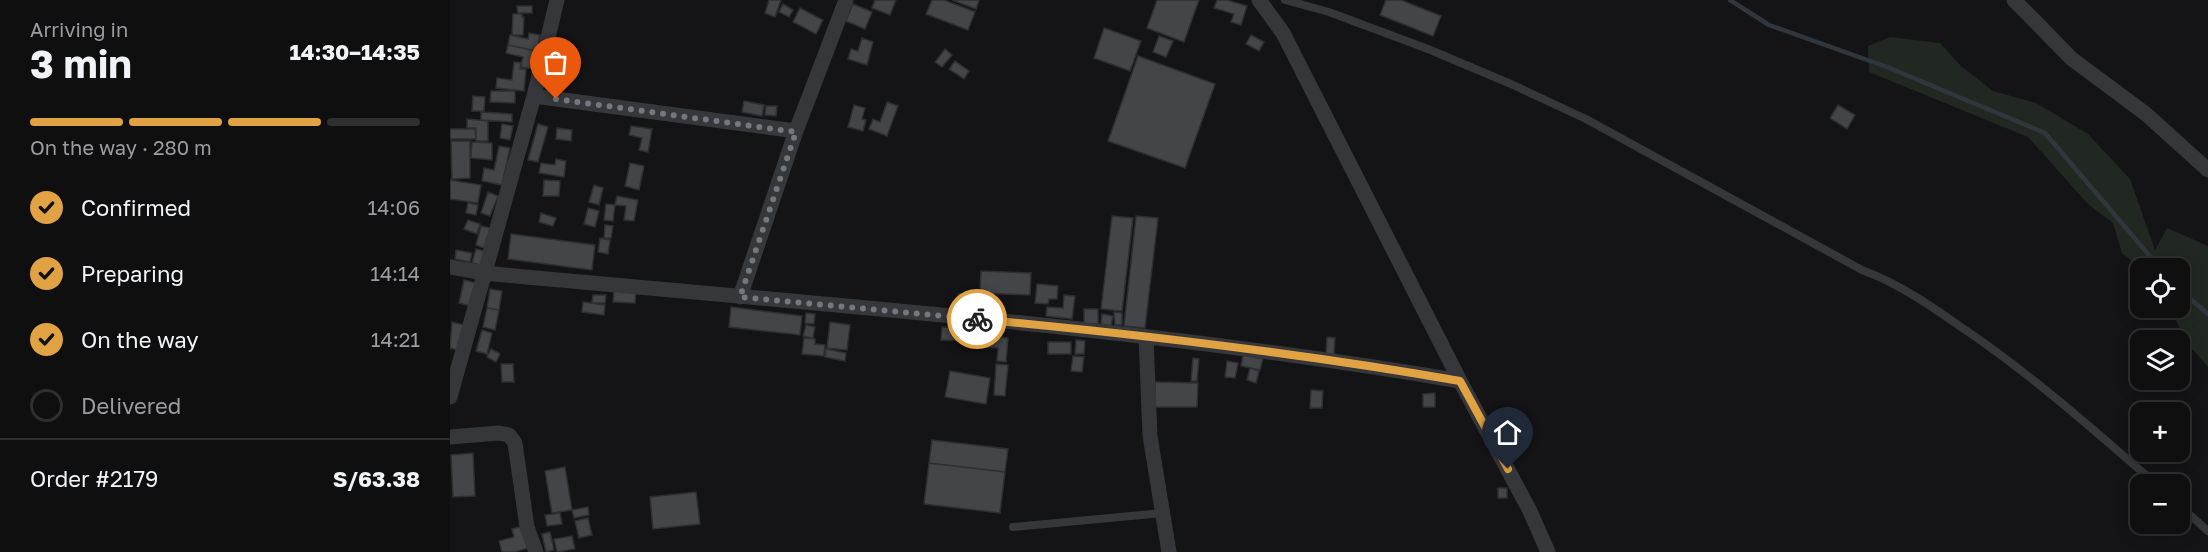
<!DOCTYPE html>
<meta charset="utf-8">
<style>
:root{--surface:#0f0f10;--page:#1d1d1e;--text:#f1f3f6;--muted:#9b9c9f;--line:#2f2f30;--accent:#e0a243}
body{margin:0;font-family:"Golos Text",sans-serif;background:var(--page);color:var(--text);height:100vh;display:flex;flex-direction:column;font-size:22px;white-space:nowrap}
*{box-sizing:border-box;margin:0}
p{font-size:20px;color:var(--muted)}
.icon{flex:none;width:33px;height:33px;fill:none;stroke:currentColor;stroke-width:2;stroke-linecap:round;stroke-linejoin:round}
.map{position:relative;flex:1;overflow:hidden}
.panel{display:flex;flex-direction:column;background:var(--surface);width:450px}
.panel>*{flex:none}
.buttons{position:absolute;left:1680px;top:258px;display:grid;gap:12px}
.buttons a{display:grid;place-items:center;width:60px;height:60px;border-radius:12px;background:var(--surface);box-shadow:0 3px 15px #0003,0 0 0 2px var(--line);font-size:30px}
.pin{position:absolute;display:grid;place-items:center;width:51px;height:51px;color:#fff;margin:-62px -26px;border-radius:50% 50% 50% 0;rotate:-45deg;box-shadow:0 0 6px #0007}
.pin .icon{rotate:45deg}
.courier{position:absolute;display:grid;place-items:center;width:60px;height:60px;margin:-30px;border:4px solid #e0a243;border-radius:50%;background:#fff;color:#222;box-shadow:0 2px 8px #0007}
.overview em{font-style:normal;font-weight:700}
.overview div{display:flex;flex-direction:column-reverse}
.overview{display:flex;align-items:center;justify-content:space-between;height:102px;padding:0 30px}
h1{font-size:39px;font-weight:700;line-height:45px}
.bar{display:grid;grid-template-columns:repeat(4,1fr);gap:9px 6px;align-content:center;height:72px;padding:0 30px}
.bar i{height:8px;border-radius:4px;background:var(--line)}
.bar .on{background:var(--accent)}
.bar p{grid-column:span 4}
.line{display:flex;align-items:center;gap:15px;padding:0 30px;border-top:2px solid var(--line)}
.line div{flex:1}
ol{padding:0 30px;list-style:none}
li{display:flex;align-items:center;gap:18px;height:66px}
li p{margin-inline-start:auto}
li .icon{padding:6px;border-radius:50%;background:var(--accent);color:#111;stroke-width:4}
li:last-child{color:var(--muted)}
li i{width:33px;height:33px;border:3px solid var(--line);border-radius:50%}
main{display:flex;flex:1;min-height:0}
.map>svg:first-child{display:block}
.green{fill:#212821}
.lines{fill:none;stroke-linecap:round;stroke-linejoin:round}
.stream{stroke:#2f373d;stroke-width:4.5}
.building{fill:#434549;stroke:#2f2f32;stroke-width:1.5}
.lane{stroke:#36373a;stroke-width:8}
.street{stroke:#36373a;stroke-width:15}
.done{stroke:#74777d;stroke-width:6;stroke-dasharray:0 10.8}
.route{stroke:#e0a243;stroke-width:8}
</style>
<main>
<section class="panel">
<div class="overview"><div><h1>3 min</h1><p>Arriving in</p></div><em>14:30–14:35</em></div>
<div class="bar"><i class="on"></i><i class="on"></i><i class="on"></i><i></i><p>On the way · 280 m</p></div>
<ol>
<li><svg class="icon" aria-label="check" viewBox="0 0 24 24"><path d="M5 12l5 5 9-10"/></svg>Confirmed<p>14:06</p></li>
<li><svg class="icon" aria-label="check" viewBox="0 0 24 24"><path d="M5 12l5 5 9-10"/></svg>Preparing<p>14:14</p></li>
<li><svg class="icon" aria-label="check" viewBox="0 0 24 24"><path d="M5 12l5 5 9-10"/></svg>On the way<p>14:21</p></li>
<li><i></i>Delivered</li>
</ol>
<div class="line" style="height:78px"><div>Order #2179</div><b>S/63.38</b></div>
</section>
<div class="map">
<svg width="1758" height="552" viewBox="0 0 1758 552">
<rect width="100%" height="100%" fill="#141416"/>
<path class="green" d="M1440,37l50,6 21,23 32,25 43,12 52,31 42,45 25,71 12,-22 41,18v121l-23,-26 -14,-33h9v-40h-39l-19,-15 -9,-30 -25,-19 -60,-67 -159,-65 -1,-26z"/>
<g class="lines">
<path class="stream" d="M1280,0l39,25 118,42 158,66 115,135
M1730,290l28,24"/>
</g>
<path class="building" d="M319,0h12l-6,17 -10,-4z
M425,0h21l-6,15 -18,-7z
M482,0h12l31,12 -7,18 -42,-16z
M502,0h27l-3,9z
M707,0h42l-15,42 -37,-14z
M767,0h10l20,6 -6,19 -10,-3 3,-8 -20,-6z
M936,0h15l40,16 -8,20 -53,-21z
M333,4l10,6 -4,7 -10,-5z
M403,4l19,8 -7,17 -19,-8z
M67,6h15v7h-14z
M350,8l23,12 -7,14 -23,-12z
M63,14h9v3h2l-1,18h-11z
M654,28l37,13 -11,30 -36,-13z
M79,33l11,2 -3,16 -29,-6 2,-10 18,4z
M801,35l13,7 -5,9 -13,-7z
M709,36l14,5 -7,16 -13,-5z
M412,38l11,4 -6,23 -19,-6 3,-10 7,2z
M58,45l29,6 -4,18 -12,-2 2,-10 -17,-4z
M495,49l7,6 -10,12 -7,-5z
M688,56l77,28 -30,84 -77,-27z
M505,61l14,10 -5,8 -15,-10z
M64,62l7,1 -1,6h6l-2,22 -28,-3 1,-10 15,2z
M41,91h24v12l-25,-1z
M23,96l12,1 -1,14h-12z
M294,101l20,4 -2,11 -20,-4z
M437,102l11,4 -11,30 -18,-7 4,-10 7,3z
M404,105l11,3 -3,11 4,1 -3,11 -15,-4z
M1388,105l17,10 -8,14 -17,-11z
M316,106h11l-1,10 -11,-1z
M31,112l31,2v8l-31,-2z
M17,119l21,2v20h-12v-13h-9z
M52,124l11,2 -3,14 -10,-2z
M88,124l10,3 -10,35 -10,-2z
M181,126l21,3 -4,23 -9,-2 3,-12 -13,-3z
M107,128l15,2 -1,11 -15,-2z
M0,129h25l1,10h-26z
M1,141h19v37l-18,1z
M22,142l20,1v17l-21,-2z
M49,146l11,2 -8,37 -20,-4 2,-13 10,2z
M106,159l10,2 -2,16 -25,-4 2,-10 14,2z
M180,163l14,3 -5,24 -14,-4z
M0,180l31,5 -3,18 -28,-4z
M94,180l16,1 -1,15h-16z
M144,185l9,3 -4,17 -10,-3z
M38,192l10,4 -8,20 -9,-3z
M167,196l21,4 -4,21 -10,-1 2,-14 -11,-1z
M18,203l10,2 -2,10 -10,-2z
M156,204l9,1 -2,16 -9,-1z
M138,208l11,3 -4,16 -11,-3z
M91,213l15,5 -3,8 -14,-4z
M662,216l21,2 -11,93 -21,-2z
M686,216l22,2 -13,110 -21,-2z
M18,220l12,4 -3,10 -13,-5z
M155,225l8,1 -2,12h-7z
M31,226l9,2 -6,20 -8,-3z
M61,234l84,11 -3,25 -84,-11z
M150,238l10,2 -2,14 -10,-2z
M26,249l9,2 -4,14 -9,-2z
M6,250l16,3 -2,9 -15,-3z
M531,271l50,2 -1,22 -50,-2z
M14,280l12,3 -5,23 -12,-3z
M587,284l21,2 -1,13h-8l-1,5 -13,-1z
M40,289l12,2 -3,19 -12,-2z
M164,290l22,1 -1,12 -22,-1z
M508,294h9l-1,15h-9z
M143,295h13l-1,8h-13z
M614,295l11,1 -3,23 -26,-3 1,-9 16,1z
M133,302l22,3 -1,10 -22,-3z
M281,307l71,9 -2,19 -71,-8z
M37,308l12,2 -4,20 -12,-3z
M634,309h14v15h-14z
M664,312l8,1v12h-7z
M356,313l9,1 -1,10 -9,-1z
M652,314l11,2 -2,10 -10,-2z
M2,322l12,3 -6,25 -8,-2z
M380,322l20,3 -3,25 -20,-2z
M356,325l9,2 -2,11 -10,-2z
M492,327l25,1 -1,13 -25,-1z
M32,330l10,3 -5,21 -11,-3z
M534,336l24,2 -2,24 -9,-1 1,-13 -15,-1z
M877,337l8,1 -1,17 -8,-1z
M354,338l11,1v5l10,1 -1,11 -22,-2z
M626,340l9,1 -1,13h-9z
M598,342h23v12h-23z
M41,349l9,5 -4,8 -9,-5z
M376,349l20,4 -1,8 -20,-4z
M793,355l20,4 -3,11 -19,-4z
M623,356l11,1 -2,15 -11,-1z
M743,358l6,1 -2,22h-6z
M777,361l11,2 -3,15 -10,-1z
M51,364h12l1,18h-12z
M546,364l12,1 -3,31 -11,-1z
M800,368l9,3 -3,12 -9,-3z
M500,371l40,7 -4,26 -41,-7z
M705,382l43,1 -1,24h-42z
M861,390l12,1 -1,17h-12z
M985,393v14h-12v-13z
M482,440l76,9 -3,23 -76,-9z
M23,453l2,43 -22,1 -2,-42z
M479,463l76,9 -5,41 -76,-9z
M115,467l7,43 -20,3 -7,-42z
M1048,488h9v10h-9z
M246,492l4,32 -47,5 -3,-32z
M138,507l1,8 -15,3 -2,-8z
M110,513l2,11 -15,2 -2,-11z
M138,518l4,17 -13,3 -4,-17z
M74,526l5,22 -15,4h-12l-3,-11 15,-4 -2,-8z
M100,532l4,18 -8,2 -4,-18z
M122,536l3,13 -18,3 -3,-13z"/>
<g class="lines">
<path class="lane" d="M835,0l44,12 99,37 83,35 75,35 276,151c38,14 69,36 102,59 68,46 130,101 192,155
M1730,506l28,25
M563,527l150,-14"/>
<path class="street" d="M1564,0l58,59 74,55 62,56
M84,96l262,35 50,-131
M0,267l34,6c326,31 654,53 976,108l-177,-348 -24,-33
M290,297l56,-166
M696,337l4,99 19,116
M1010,381l69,128 19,43
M0,397l84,-301 23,-96
M0,437l49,-4 10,2 6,8 12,84 9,25"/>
</g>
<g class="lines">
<path class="done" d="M106,99l240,33 -56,165 237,22"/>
<path class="route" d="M527,319c161,15 323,34 483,62l48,88"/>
</g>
</svg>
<div class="buttons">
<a><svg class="icon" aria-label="locate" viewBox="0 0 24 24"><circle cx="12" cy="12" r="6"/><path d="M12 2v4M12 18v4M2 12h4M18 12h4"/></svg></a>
<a><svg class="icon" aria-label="layers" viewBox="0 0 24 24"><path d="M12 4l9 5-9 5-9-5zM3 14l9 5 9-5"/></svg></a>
<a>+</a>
<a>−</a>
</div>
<div class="pin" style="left:106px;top:99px;background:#ea580c"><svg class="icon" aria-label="bag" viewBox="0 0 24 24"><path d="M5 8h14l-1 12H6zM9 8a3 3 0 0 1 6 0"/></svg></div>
<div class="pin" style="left:1058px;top:469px;background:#1f2937"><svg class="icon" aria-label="home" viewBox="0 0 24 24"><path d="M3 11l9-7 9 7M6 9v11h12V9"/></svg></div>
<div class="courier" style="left:527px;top:319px"><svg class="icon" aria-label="bike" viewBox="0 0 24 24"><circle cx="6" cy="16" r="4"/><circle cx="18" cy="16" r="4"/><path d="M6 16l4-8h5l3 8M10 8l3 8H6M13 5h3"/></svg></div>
</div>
</main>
